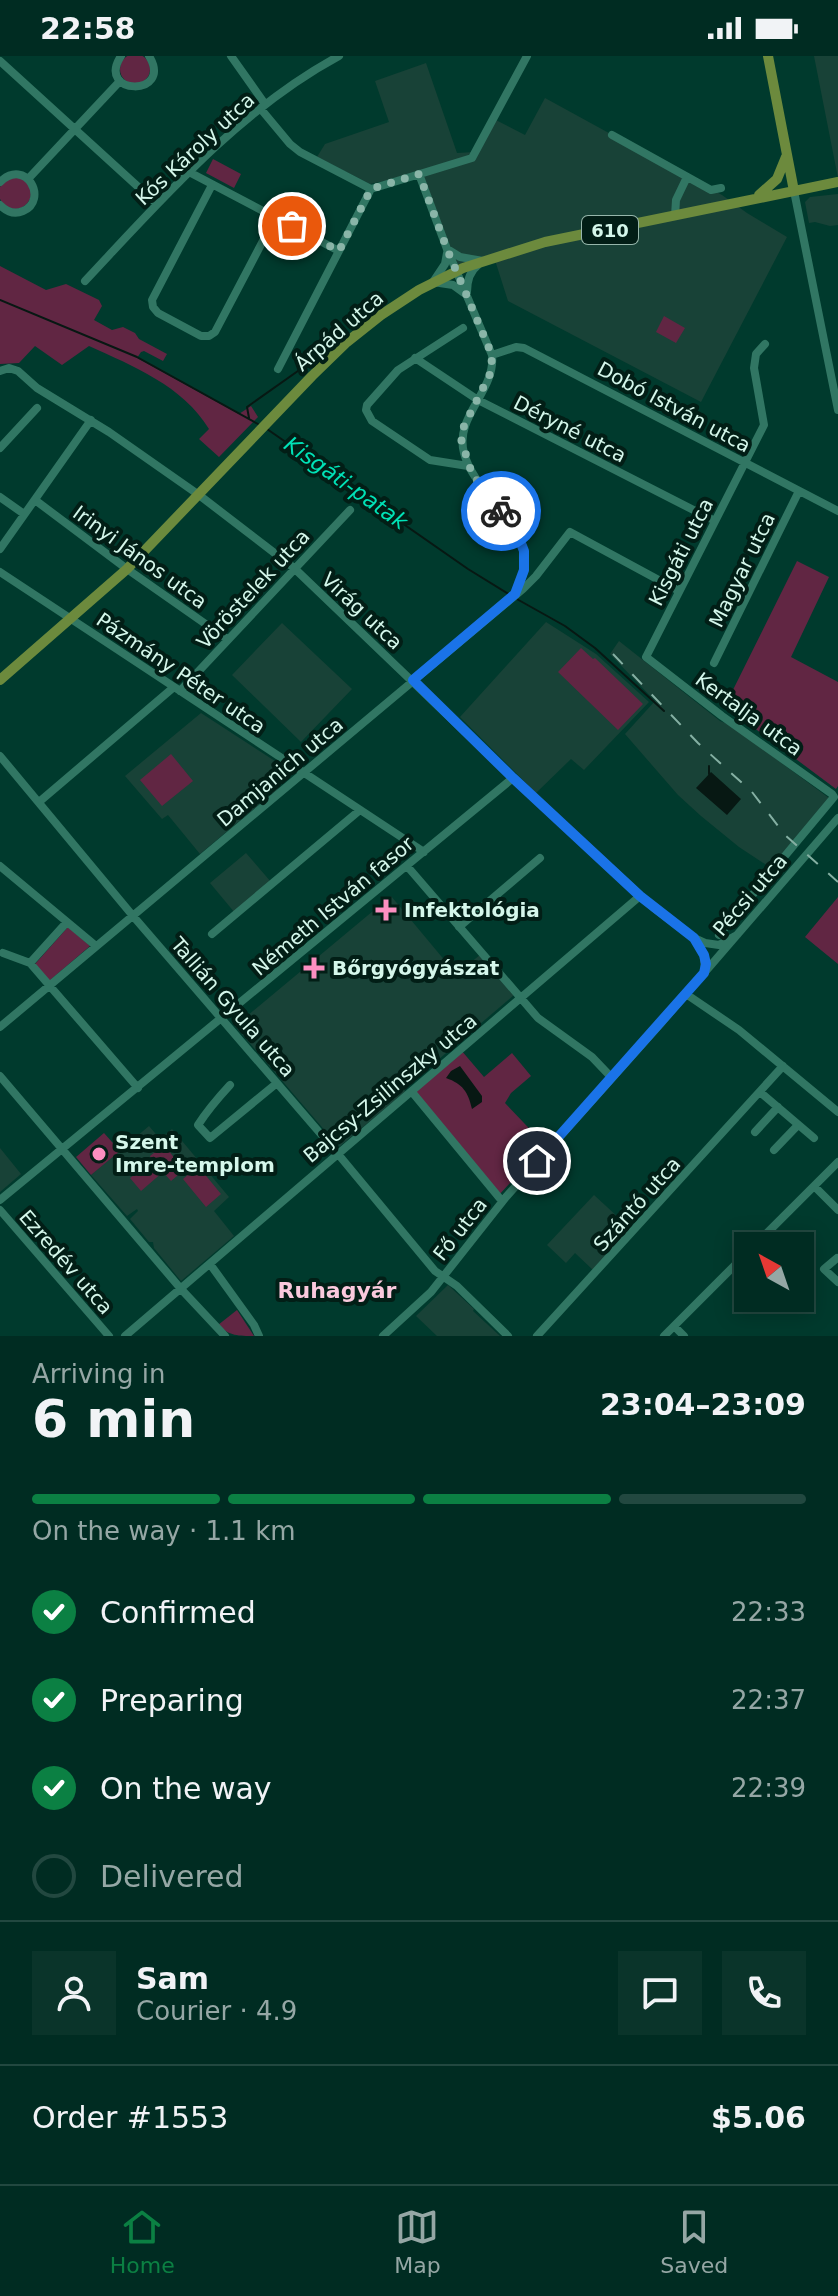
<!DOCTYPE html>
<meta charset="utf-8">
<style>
:root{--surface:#002c22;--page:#0a342a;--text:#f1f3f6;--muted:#95a7a5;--line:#224840;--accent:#0b8043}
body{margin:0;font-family:"DejaVu Sans",sans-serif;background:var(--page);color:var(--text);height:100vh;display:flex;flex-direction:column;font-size:30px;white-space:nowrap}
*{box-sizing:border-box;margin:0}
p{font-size:26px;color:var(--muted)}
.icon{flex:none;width:44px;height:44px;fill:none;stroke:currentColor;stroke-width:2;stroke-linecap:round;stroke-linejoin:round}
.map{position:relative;height:1280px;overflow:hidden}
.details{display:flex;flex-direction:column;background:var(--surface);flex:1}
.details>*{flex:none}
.needle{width:52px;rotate:320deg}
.tools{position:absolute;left:734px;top:1176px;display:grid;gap:16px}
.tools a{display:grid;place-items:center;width:80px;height:80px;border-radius:0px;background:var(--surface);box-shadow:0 4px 20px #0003,0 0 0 2px var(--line);font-size:40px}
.pin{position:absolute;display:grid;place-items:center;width:68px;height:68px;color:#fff;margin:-34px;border:4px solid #fff;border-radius:50%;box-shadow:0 2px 8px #0007}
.courier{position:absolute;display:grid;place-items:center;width:80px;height:80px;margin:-40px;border:6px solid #1a73e8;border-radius:50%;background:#fff;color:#222;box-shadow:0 2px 10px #0007}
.overview em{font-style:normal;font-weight:700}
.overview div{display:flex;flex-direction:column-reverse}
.overview{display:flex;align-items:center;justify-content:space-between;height:136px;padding:0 32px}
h1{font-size:52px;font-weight:700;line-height:60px}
.bar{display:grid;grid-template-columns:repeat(4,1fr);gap:12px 8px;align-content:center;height:96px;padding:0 32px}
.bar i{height:10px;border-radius:6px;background:var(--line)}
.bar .current{background:var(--accent)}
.bar p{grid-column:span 4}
.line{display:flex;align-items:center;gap:20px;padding:0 32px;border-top:2px solid var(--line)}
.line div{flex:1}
.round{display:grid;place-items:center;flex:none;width:84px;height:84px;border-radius:0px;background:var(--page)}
ol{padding:0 32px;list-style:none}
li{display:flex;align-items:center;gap:24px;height:88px}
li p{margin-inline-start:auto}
li .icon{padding:8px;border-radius:50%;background:var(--accent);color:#fff;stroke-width:4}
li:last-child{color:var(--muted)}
li i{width:44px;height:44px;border:4px solid var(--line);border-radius:50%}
.status{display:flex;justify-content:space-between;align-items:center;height:56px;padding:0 40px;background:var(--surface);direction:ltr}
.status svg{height:22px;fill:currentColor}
.tab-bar{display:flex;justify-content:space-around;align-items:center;height:112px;border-top:2px solid var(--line);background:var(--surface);font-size:22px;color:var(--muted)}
.tab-bar a{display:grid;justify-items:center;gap:4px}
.tab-bar .current{color:var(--accent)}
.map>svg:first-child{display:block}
.built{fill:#184237}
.green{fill:#612643}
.water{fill:#071813}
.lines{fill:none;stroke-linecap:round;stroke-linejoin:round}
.stream{stroke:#071813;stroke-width:2}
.minor{stroke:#317663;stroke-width:8}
.major{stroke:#6c8a3d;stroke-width:10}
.rail{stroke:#85b0a3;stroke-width:2;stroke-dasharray:14 14;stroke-linecap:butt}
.done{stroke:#8ab5a8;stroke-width:8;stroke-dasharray:0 14.4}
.route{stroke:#1a73e8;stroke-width:10}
.poi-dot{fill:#fc8fc1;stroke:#021e16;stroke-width:3}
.labels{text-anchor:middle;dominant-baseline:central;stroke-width:8;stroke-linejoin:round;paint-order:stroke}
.shield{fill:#021e16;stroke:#96b6ab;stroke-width:2}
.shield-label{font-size:18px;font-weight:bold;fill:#d5f7eb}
.street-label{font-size:20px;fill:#d5f7eb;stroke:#021e16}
.poi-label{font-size:20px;font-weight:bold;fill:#d5f7eb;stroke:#021e16;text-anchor:start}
.water-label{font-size:22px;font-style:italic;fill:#00e2b7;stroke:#021e16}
.neighbourhood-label{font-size:22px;font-weight:bold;fill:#fac9dd;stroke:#021e16}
</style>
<div class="status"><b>22:58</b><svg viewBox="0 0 49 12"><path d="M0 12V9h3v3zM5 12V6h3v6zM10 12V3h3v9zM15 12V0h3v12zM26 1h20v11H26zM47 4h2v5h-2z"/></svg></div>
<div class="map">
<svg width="838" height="1280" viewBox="0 0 838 1280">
<rect width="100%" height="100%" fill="#003a2d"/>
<path class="built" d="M814,0h24v122z
M426,7l31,90 18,-1 17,-34 33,17 20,-37 177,97 25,18 40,24 -86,165 -193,-101 -14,-44 51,-15 98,-21 -98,19 -89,30 -37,-96 -49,10 -53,-27 8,-13 64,-22 -14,-41z
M838,138v31l-8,1 -15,-4 -6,1 -4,-21 5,-5z
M546,566l50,32 53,48 -65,68 -13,-11 -35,34 -76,-76z
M282,567l70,66 -51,53 -69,-67z
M619,585l101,80 10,4 99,73 -58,70 -32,-21 -38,-31 -23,-21 -53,-61 30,-33 -45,-47z
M201,657l77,50 -9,13 10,12 -79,66 -32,-39 -6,4 -37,-43z
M246,797l25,29 -36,31 -25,-30z
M391,840l65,78 24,-19 34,40 -110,94 1,3 -66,55 -104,-121z
M149,1070l11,13 12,-10 57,68 -15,14 20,25 -53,45 -27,-33 -1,-6h-4l-19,-23 8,-8 -1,-2 -10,7 -36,-41z
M0,1092l21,26 -21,18z
M594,1139l37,34 -38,41 -18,-17 -9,10 -19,-18z
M448,1229l26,24 -1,2 27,25h-63l-21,-20z"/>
<path class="green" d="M120 13a15 15 0 1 1 30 0a15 15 0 1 1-30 0Z
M213,103l28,15 -7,14 -28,-15z
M-1 137a16 16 0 1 1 32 0a16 16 0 1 1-32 0Z
M0,210l46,24 20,-6 33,16 3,6 -8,14 18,10 11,-3 12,6 4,6 28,15 -4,7 -19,-10 -3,1 -4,6 102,56 12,-8 7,11 -39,40 -20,-18 10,-10c-26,-43 -76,-63 -120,-83l-27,19 -27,-19 -16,17 -19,1z
M664,260l21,12 -9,15 -20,-11z
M797,505l32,16 -38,80 47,25v104l-2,3 -111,-83z
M581,592l12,11 2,-1 48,46 -25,26 -60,-58z
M171,698l22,27 -31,25 -22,-26z
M838,841v67l-33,-27z
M68,871l22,19 -41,35 -14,-17z
M461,994l23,27 28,-24 19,23 -20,17 -6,10 40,42 -47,51 -86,-104z
M104,1077l16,18 -29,24 -15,-18z
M164,1089l20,25 -13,11 -8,-9 -22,19 -11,-13 22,-18 -2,-4z
M198,1110l23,28 -15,13 -23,-28z
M237,1254l17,26c-15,0 -25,0 -36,-11z"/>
<path class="water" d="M711,716l30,27 -14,16 -31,-27z
M460,1010l22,30v6l-10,7c-4,-17 -9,-25 -26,-31l5,-7z"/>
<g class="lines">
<path class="stream" d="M0,244l137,57 121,67
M249,362l-2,-11 58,-41
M267,373l201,140 42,26
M515,542l50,28 30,22 69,63
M709,710v8"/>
<path class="minor" d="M121,0c-26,40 53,41 28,0
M231,0l34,48
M0,5l157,143
M260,52l30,36 10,8 71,37
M612,79l99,55 10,-2
M189,116l150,79
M419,118l28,75 45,106c4,36 -38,61 -28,98 11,43 69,72 60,117 -1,8 -6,16 -9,23
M28,123l92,-98
M0,126c26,-25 49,18 23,29 -9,4 -17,0 -23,-6
M212,129l-60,115 1,7 5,6 43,23h8l6,-4 60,-114
M794,135l44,219
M675,160l1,-16 11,-23
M447,193l13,8 23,4
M447,197l-2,11 -12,18 20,3 11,8
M85,225c77,-82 154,-171 254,-225
M467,236c0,-11 3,-21 11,-27
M463,272l-65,42 -31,35 -1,5 6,11 58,39 38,6
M492,299l24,-8 8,1 314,163
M415,302l63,42 237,121
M278,313l93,-180 101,-31 55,-102
M0,315l9,-3 9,3 19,17 72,44 90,63 95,73 219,210 141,130 40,30 11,5 14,2 18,-10
M0,392l37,-40
M0,441l24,17
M35,444l92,69 100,70
M0,493l91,-129
M0,516l424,280
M714,607l85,-172
M180,635l170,-181
M0,700l133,160 205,238 97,117 22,15 51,50
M39,746l135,-115
M0,810l96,80
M407,810l131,152 54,39 20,21
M459,871l81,-69
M212,878l148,-124
M719,879l115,-138 -2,-3 -110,-78 -76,-59 118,-232 -10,-57 2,-14 9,-10
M694,883l10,16 1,15
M3,897l27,10 108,125
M30,907l37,-41
M686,938l53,36 99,82
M0,971l523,-438 13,-13 34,-44 109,59
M0,1020l181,213 44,47
M230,1029c-12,13 -23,26 -32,40l12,13 67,-55
M412,1036l90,109
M760,1036l54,46
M755,1076l23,-25
M774,1094l24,-25
M814,1130l24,24
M0,1144l513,-422
M0,1154l109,126
M754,1190l84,-84
M837,1202l-13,11 14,13
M210,1208l44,61 5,11
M674,1270l10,10
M125,1280l515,-440
M383,1280l48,-44 75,-95 155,-174 177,-205
M537,1280l246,-270
M664,1280l84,-84"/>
<path class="major" d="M768,0l26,135
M759,139l18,-16 9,-22
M0,624l127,-111 185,-193 35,-34 34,-27 38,-25 44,-22 82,-26 293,-60"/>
<path class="rail" d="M613,598l85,89 54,49 33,43 53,47"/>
</g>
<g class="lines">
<path class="done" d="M292,170l47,25 32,-62 48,-15 28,75 45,106 -1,17 -27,54 -3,13 11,35 29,37"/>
<path class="route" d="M501,455l16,22 7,18v19l-9,24 -102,86 100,98 127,118 54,42 10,17 2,9 -2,9 -167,188"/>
</g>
<g class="poi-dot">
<path d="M382 842h8v8h8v8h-8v8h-8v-8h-8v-8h8z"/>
<path d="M310 900h8v8h8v8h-8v8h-8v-8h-8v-8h8z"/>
<circle cx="99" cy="1098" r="8"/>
</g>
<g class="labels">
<rect class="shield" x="582" y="160" width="56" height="28" rx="6"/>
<g class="shield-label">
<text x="610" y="174">610</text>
</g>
<g class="street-label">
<text transform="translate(195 93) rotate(-43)">Kós Károly utca</text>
<text transform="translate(339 275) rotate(-41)">Árpád utca</text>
<text transform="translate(674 351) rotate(28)">Dobó István utca</text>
<text transform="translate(570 373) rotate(27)">Déryné utca</text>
<text transform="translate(681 496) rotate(-63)">Kisgáti utca</text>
<text transform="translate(140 501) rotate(36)">Irinyi János utca</text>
<text transform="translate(742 514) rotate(-64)">Magyar utca</text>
<text transform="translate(253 533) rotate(-47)">Vöröstelek utca</text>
<text transform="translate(362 555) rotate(43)">Virág utca</text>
<text transform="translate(181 617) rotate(34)">Pázmány Péter utca</text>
<text transform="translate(749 658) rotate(36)">Kertalja utca</text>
<text transform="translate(280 716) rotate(-40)">Damjanich utca</text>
<text transform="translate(750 839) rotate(-49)">Pécsi utca</text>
<text transform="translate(333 850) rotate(-40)">Németh István fasor</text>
<text transform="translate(233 951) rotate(49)">Tallián Gyula utca</text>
<text transform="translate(390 1032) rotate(-40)">Bajcsy-Zsilinszky utca</text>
<text transform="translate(637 1148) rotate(-48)">Szántó utca</text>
<text transform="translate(460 1173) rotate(-52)">Fő utca</text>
<text transform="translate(66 1206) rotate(49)">Ezredév utca</text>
</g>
<g class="poi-label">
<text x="404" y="854">Infektológia</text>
<text x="332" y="912">Bőrgyógyászat</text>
<text x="115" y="1086">Szent<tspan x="115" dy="23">Imre-templom</tspan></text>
</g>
<g class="water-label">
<text transform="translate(346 427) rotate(35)">Kisgáti-patak</text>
</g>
<g class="neighbourhood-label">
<text x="337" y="1234">Ruhagyár</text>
</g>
</g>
</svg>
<div class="tools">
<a><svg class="needle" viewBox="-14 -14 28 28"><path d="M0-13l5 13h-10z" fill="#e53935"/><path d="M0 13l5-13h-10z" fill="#95a7a5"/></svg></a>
</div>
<div class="pin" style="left:292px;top:170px;background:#ea580c"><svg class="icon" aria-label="bag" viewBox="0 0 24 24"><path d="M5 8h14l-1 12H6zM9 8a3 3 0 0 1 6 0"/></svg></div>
<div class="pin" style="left:537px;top:1105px;background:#1f2937"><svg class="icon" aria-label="home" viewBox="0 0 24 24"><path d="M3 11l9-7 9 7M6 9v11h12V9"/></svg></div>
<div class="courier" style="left:501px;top:455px"><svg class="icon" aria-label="bike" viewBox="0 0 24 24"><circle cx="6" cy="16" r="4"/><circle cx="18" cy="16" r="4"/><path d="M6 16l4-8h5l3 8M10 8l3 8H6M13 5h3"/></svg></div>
</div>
<section class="details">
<div class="overview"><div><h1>6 min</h1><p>Arriving in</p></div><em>23:04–23:09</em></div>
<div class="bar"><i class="current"></i><i class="current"></i><i class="current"></i><i></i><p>On the way · 1.1 km</p></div>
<ol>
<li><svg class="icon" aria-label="check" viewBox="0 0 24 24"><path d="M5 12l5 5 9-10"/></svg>Confirmed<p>22:33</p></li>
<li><svg class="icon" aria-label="check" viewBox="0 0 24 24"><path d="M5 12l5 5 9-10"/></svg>Preparing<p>22:37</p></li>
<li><svg class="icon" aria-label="check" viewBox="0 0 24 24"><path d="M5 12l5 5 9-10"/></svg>On the way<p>22:39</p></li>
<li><i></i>Delivered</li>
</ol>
<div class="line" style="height:144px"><a class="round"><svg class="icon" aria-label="person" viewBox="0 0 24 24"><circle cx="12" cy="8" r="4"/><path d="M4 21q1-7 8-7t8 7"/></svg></a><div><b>Sam</b><p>Courier · 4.9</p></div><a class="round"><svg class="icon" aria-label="chat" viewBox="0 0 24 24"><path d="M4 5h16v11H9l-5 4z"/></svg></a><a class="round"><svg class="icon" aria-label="phone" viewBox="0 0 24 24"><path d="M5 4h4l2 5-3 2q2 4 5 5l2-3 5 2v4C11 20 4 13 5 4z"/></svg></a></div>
<div class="line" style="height:104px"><div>Order #1553</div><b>$5.06</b></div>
</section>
<nav class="tab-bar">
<a class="current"><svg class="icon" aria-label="home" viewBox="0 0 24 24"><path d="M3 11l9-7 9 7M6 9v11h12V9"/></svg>Home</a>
<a><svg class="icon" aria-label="map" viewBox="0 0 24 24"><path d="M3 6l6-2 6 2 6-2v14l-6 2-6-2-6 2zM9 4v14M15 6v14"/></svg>Map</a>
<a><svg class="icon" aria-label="saved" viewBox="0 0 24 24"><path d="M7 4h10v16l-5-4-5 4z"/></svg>Saved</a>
</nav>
